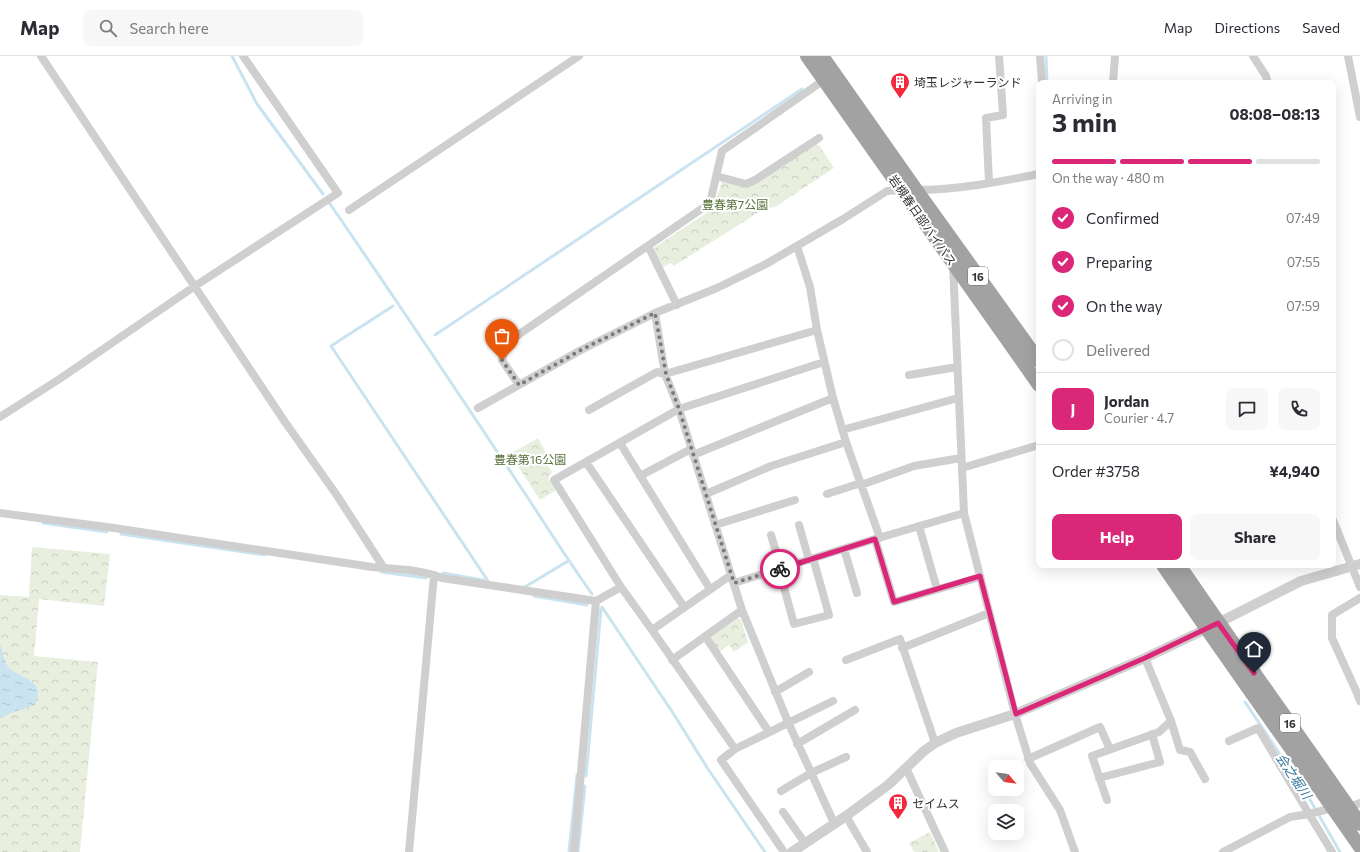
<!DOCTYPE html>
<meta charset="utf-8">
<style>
:root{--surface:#fff;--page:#f7f7f7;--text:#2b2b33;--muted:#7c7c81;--line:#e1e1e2;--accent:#db2777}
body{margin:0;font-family:Commissioner,"Noto Sans JP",sans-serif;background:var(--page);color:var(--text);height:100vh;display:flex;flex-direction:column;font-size:15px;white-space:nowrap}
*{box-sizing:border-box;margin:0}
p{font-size:13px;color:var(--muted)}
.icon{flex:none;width:22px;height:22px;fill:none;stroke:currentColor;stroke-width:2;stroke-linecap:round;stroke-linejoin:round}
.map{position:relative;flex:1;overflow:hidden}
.drawer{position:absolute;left:1036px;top:24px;width:300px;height:488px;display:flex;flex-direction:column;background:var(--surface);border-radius:8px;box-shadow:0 4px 16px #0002}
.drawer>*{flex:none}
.needle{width:26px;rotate:118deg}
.buttons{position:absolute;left:988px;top:704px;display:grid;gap:8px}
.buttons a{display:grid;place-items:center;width:36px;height:36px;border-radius:8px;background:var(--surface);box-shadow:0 4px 16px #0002;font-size:20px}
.pin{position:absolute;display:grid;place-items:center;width:34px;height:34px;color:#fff;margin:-41px -17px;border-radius:50% 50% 50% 0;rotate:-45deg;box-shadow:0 0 4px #0007}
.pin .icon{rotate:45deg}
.courier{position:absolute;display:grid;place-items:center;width:40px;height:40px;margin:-20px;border:3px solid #db2777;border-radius:50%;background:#fff;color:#222;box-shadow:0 1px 5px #0007}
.headline em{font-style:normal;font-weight:700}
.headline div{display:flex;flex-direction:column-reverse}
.headline{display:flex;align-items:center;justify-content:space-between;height:68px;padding:0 16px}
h1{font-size:26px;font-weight:700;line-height:30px}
.bar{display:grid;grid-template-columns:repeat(4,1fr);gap:6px 4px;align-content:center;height:48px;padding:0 16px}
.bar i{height:5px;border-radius:3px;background:var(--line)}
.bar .current{background:var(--accent)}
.bar p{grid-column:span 4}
.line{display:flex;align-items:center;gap:10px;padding:0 16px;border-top:1px solid var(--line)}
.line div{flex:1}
.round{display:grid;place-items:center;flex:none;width:42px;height:42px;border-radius:8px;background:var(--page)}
ol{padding:0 16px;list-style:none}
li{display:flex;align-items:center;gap:12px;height:44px}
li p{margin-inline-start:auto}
li .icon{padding:4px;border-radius:50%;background:var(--accent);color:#fff;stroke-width:4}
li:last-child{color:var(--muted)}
li i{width:22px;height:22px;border:2px solid var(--line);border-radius:50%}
.primary-button{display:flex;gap:8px;margin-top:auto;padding:8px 16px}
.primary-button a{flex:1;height:46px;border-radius:8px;background:var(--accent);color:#fff;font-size:16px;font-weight:700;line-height:46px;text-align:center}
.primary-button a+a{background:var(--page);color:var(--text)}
header{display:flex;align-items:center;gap:24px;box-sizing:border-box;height:56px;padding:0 20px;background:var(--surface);border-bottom:1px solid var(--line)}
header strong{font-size:19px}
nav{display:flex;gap:22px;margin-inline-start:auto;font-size:14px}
.search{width:280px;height:36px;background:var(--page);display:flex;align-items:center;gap:10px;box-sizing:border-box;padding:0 14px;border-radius:8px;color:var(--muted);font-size:15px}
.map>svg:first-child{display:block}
.park{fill:url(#park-crowns)}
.water{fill:url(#water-ripples)}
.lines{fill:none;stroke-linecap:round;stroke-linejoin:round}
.stream{stroke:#cae3f0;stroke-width:3}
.minor{stroke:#cfcfcf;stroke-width:8}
.tertiary{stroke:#cfcfcf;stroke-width:10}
.trunk{stroke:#a2a2a2;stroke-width:14}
.done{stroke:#7a7a7a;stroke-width:4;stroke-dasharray:0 7.2}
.route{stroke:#db2777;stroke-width:5}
.labels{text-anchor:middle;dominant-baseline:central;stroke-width:4;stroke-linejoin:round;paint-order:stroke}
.shield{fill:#fff;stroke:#707070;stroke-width:1}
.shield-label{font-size:11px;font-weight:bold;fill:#323232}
.poi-label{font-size:12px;fill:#323232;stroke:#fff;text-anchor:start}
.park-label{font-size:12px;fill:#56723a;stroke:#fff}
.street-label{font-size:12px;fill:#323232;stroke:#fff}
.water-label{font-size:13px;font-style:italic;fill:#37789d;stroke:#fff}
</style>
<header>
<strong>Map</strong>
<div class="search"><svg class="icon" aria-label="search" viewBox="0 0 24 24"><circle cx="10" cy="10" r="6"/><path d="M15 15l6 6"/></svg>Search here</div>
<nav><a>Map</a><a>Directions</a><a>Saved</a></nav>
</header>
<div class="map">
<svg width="1360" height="796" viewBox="0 0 1360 796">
<defs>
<pattern id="park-crowns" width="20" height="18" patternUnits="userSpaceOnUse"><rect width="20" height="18" fill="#e8efdf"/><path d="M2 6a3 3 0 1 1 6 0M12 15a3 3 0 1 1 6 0" fill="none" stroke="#c7cdc0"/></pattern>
<pattern id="water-ripples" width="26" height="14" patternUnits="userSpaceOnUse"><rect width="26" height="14" fill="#cae3f0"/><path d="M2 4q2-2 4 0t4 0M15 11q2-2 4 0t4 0" fill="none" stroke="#aec3ce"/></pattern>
</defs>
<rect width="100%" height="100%" fill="#fff"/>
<path class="park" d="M814,87l5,2 15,23 -59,39 -10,1 -91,58 -3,-3 -8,4 -9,-14 1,-6 50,-33 9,-8 8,-25 25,5z
M538,382l10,19 -4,3 8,12 -4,7 8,11 -16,10 -30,-46z
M32,491l78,7 -6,52 -65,-7 -5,57 64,6 -18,190h-80v-257l29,2z
M738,562l3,2 7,22 -14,10 -5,-7 -10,7 -10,-14z
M930,776l9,20h-25l-5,-9z"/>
<path class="water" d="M0,588c2,6 5,20 9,24 13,11 38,13 26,37l-27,9 -8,5z"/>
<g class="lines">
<path class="stream" d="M232,0l25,48 66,90
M1046,0l1,27
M328,145c62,90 123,181 184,273 27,40 52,81 80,120
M393,250l-62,40 157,235
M435,279l367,-246
M43,467l64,9
M121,478l144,21
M381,516l45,6
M443,517l45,8
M523,531h2l43,-26
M534,540l53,9
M602,551l71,106 35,56 57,83
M1245,646l64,96 31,54
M586,720l15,-167
M569,796l8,-77
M578,796l7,-66"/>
<path class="minor" d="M41,0l244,366 51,72 48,74
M1040,0l2,27
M1253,0l13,20 2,7
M1348,0l12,61
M1113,27l2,-27
M720,121l26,7 9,-4 64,-42
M989,127l-3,-65 17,-3 -4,-59
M916,134c41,0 82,-8 123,-16
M349,154l230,-154
M648,190l29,59
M797,190l13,41 7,43 16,68 13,44 34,96
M953,209l11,248 51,201 15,49 30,47 15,42
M655,257l10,61 14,35 63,201 46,112 46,101
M909,319l48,-8
M519,329l-17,-25 3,-16 205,-141 12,-52 102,-71
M478,352l103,-58 74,-37 62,-25 49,-24 77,-45 44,-28 17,-1
M589,354l68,-38 8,2 152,-44
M0,361l61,-39 134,-92 143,-93 -95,-137
M842,374l116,-32
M620,387l90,146
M693,399l140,-57
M586,406l98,145
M962,412l77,-23
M640,420l51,-27
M861,429l53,-19 47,-8
M706,438l65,-28 75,-24
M827,438l34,-11
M0,457l114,15 258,39c23,2 47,2 70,11l154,23 25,-14
M1333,464l27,67
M715,469l80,-25
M799,469l10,35
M919,470l18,63
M771,479l10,34
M875,483l19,63 86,-25
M844,493l13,44
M779,513l15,55 35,-9 -16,-57
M734,527l141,-44 89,-26
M1360,542l-28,17v23l25,55 3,8
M652,574l79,-55
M705,580l64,96
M902,592l87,-35
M1145,602l26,63 9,29 10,2 15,27
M672,604l70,-50
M846,604l54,-21 35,104
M775,636l34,-20
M1229,685l29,-13 51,86 24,-6
M797,688l58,-34
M735,693l-83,-119 -31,-43 -67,-107 125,-71 145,-47
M1028,703l72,-32 10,22
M906,712l39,84
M1099,722l61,-16 -8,-28
M781,735l30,-18 35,-16
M1107,744l-15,-44 67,-24 12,-11
M1348,751l12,-4
M783,756l22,31
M846,760l21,36
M409,796l25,-277
M574,796l22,-251
M784,796l-63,-92 14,-11 98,-48
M1223,796l67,-35 19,-3 23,38"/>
<path class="tertiary" d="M792,796l54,-36 42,-31 36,-34 11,-8 21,-10 59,-19 130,-56 61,-29 95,-48 59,-17"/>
<path class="trunk" d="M807,0l232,329
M822,0l95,135 122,170
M1163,509c64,95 132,188 197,282
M1179,509c59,87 122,172 181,259"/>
</g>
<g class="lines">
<path class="done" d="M502,304l17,25 62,-35 74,-37 11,61 13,35 55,174 46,-14"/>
<path class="route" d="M780,513l95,-30 19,63 86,-26 36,138 129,-56 73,-35 36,50"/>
</g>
<defs>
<symbol id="building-pin" viewBox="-11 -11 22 30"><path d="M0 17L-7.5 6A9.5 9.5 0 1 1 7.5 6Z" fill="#f5283e" stroke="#fff"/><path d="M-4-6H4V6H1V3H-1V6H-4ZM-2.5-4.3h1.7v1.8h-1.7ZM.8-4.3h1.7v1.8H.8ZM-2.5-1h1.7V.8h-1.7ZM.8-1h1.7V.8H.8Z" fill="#fff"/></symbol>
</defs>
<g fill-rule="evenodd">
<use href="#building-pin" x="889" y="15" width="22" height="30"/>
<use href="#building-pin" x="887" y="736" width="22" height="30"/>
</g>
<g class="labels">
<g class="shield">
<rect x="968" y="211" width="20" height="18" rx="3"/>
<rect x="1280" y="658" width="20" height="18" rx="3"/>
</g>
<g class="shield-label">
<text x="978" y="220">16</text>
<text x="1290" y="667">16</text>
</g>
<g class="poi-label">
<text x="914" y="26">埼玉レジャーランド</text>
<text x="912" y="747">セイムス</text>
</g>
<g class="park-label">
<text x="735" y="148">豊春第7公園</text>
<text x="530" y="403">豊春第16公園</text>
</g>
<g class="street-label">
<text transform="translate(923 164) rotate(55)">岩槻春日部バイパス</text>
</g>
<g class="water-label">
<text transform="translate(1294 720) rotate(56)">会之堀川</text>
</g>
</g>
</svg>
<div class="buttons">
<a><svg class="needle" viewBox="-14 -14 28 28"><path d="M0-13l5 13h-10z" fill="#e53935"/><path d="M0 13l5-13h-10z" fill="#7c7c81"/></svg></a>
<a><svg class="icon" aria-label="layers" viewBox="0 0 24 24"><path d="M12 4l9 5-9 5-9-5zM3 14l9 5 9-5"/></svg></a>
</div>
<div class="pin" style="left:502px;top:304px;background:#ea580c"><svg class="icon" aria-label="bag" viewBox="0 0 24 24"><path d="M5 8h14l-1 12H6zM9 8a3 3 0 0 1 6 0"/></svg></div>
<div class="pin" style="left:1254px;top:617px;background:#1f2937"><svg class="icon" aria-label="home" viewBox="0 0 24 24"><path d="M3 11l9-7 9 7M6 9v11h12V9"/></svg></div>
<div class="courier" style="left:780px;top:513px"><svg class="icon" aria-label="bike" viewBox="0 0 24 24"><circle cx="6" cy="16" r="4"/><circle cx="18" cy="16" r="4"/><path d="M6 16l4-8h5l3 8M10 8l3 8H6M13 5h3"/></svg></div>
<section class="drawer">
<div class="headline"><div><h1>3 min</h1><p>Arriving in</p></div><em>08:08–08:13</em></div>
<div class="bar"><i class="current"></i><i class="current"></i><i class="current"></i><i></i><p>On the way · 480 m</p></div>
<ol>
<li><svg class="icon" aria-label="check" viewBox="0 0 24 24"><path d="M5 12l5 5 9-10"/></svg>Confirmed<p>07:49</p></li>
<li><svg class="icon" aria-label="check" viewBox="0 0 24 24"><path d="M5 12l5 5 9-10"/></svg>Preparing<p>07:55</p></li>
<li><svg class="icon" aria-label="check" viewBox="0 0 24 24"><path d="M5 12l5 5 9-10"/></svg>On the way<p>07:59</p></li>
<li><i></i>Delivered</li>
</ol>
<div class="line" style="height:72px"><b class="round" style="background:var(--accent);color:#fff">J</b><div><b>Jordan</b><p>Courier · 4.7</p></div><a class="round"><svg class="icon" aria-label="chat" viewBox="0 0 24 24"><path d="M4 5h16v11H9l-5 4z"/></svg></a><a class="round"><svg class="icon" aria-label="phone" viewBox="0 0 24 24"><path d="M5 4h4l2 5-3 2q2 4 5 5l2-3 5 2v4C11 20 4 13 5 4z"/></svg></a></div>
<div class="line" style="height:52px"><div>Order #3758</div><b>¥4,940</b></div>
<div class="primary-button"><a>Help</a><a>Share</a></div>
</section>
</div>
